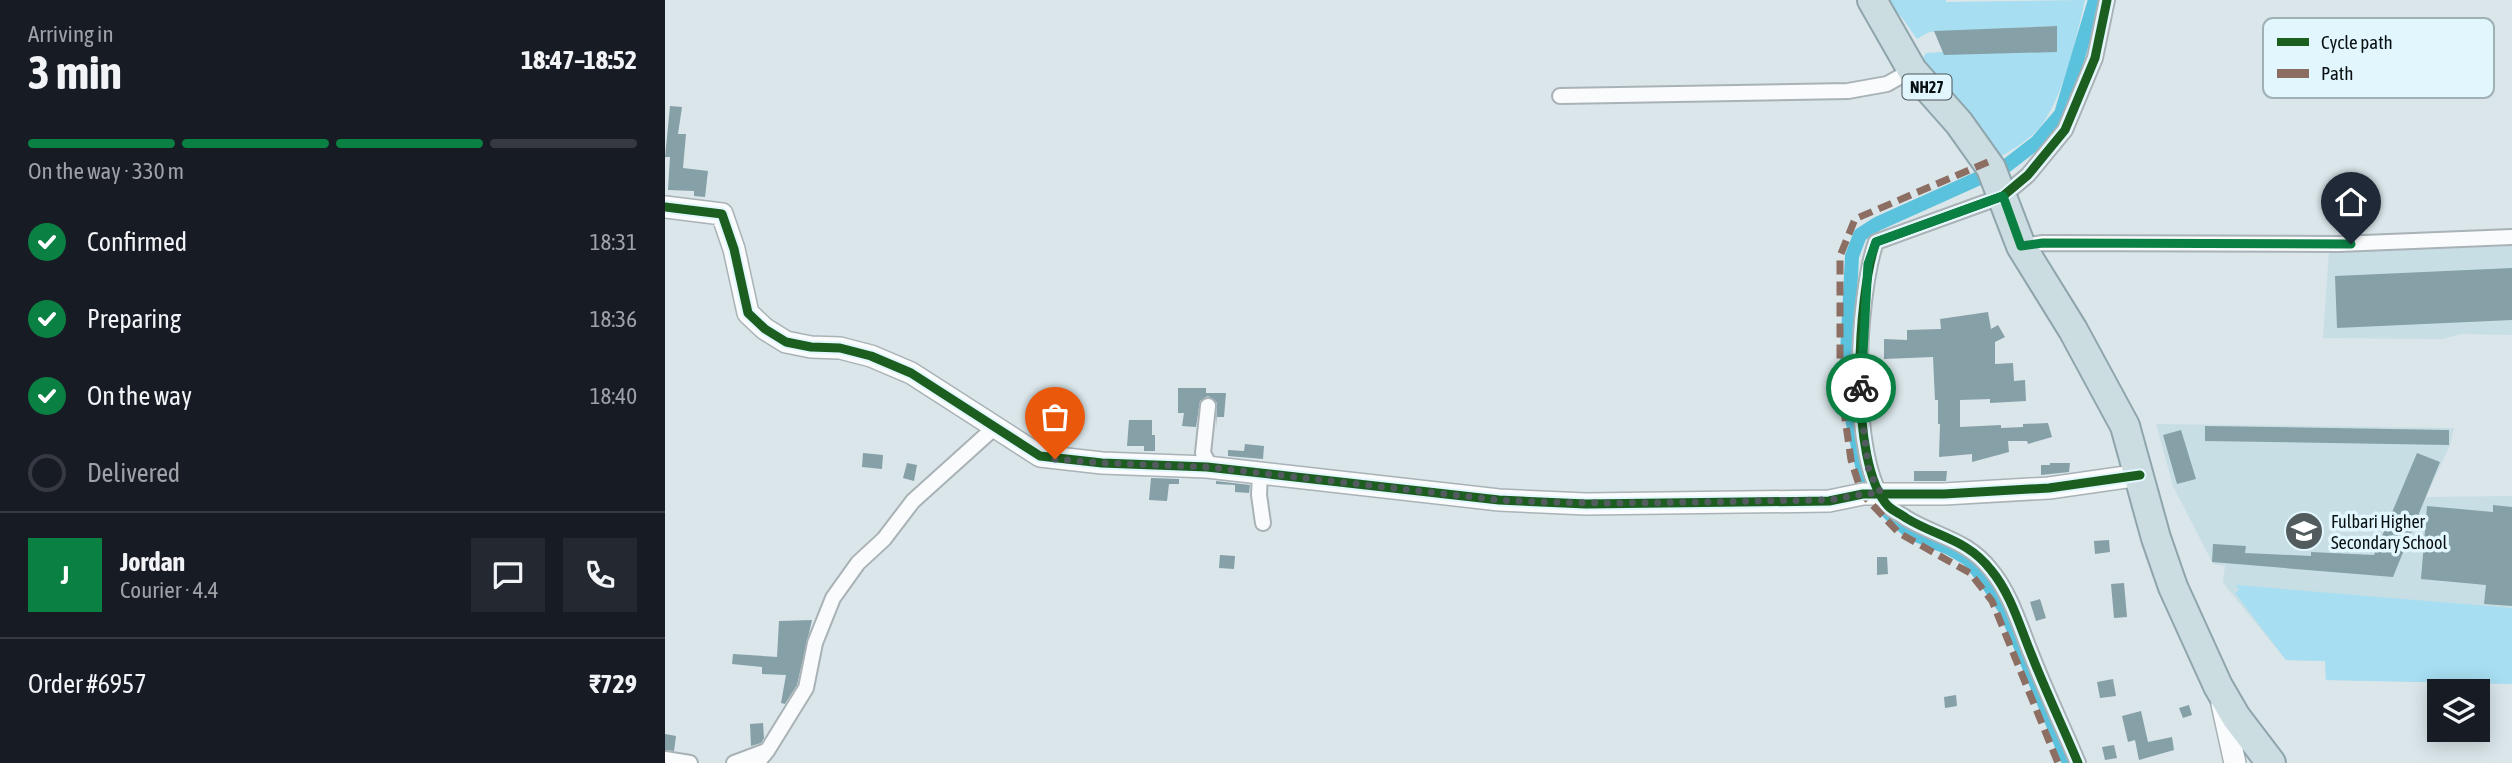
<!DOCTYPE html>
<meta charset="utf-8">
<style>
:root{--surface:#171b24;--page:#242831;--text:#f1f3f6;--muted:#9ea1a6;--line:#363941;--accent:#0b8043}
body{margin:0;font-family:"Asap Condensed",sans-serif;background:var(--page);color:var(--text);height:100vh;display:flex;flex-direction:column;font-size:26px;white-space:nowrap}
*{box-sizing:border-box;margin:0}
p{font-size:23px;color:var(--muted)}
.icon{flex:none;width:38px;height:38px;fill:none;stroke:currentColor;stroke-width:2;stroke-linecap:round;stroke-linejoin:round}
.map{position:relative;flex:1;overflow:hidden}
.sheet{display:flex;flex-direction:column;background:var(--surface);width:665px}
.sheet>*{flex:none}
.tools{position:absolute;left:1762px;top:679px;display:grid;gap:14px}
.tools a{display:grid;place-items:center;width:63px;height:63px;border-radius:0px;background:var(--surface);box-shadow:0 4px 18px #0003;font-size:35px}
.pin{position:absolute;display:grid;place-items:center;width:60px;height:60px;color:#fff;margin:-72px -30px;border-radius:50% 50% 50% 0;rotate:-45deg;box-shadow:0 0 7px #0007}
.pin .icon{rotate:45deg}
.courier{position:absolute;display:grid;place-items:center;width:70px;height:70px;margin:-35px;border:5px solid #0b8043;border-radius:50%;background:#fff;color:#222;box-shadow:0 2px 9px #0007}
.head em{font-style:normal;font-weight:700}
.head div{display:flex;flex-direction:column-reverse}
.head{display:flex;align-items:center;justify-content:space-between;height:119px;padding:0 28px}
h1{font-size:46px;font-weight:700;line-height:52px}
.bar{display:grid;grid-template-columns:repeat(4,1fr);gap:10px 7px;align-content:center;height:84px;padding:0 28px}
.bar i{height:9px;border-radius:5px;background:var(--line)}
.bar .current{background:var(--accent)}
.bar p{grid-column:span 4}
.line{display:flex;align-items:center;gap:18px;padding:0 28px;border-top:2px solid var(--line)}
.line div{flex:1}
.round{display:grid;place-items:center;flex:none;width:74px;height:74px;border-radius:0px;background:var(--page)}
ol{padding:0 28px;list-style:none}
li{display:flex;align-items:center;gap:21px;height:77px}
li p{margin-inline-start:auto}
li .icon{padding:7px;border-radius:50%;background:var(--accent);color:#fff;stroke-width:4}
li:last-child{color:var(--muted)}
li i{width:38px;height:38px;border:4px solid var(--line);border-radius:50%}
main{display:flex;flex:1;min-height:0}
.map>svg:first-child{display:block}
.built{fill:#c8dee5}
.green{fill:#a7def1}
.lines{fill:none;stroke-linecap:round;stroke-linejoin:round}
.canal{stroke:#5bc2dd;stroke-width:14}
.building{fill:#85a0a7}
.street-casing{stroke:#a9b2b6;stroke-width:18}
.secondary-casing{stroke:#a9b2b6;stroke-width:24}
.highway-casing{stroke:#8fa5ac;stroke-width:32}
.street{stroke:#f9fbfc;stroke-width:14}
.secondary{stroke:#f9fbfc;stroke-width:21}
.highway{stroke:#ccdde2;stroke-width:28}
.quiet{stroke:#8d6e63;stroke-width:7;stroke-dasharray:14 7;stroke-linecap:butt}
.cycleway-casing{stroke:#e1f6fd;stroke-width:13}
.cycleway{stroke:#1b5e20;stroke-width:9}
.done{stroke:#525b5e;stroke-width:7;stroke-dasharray:0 12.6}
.route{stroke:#0b8043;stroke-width:9}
.labels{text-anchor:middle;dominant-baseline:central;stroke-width:7;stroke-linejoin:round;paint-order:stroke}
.shield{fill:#e1f6fd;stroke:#4a5558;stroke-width:2}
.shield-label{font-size:16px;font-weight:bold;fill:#091012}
.poi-label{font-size:18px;fill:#091012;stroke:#e1f6fd;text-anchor:start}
.key{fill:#e1f6fd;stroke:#a0b1b6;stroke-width:2}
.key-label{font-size:19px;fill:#091012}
</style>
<main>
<section class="sheet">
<div class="head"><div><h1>3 min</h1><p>Arriving in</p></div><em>18:47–18:52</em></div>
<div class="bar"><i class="current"></i><i class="current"></i><i class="current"></i><i></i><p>On the way · 330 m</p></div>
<ol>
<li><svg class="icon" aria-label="check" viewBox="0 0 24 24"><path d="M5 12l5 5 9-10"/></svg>Confirmed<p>18:31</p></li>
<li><svg class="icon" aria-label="check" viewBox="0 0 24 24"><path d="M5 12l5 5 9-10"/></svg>Preparing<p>18:36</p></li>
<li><svg class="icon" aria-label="check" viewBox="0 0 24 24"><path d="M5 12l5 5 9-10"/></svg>On the way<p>18:40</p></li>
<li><i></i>Delivered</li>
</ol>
<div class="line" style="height:126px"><b class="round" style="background:var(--accent);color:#fff">J</b><div><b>Jordan</b><p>Courier · 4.4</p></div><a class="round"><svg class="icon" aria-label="chat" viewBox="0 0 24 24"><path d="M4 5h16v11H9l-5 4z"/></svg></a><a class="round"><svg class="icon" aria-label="phone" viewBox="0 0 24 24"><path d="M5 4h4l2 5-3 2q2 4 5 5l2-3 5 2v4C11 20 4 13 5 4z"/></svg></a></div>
<div class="line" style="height:91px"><div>Order #6957</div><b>₹729</b></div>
</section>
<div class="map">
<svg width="1847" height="763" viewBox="0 0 1847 763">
<rect width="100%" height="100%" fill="#dae6ea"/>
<path class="built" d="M1801,244h46v91l-51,-1 -18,5 -120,-1 6,-88 76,-1z
M1491,424l298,4 -4,17 -24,52 86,-1v188l-186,-4 -1,-19 -39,-1 -63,-77 2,-17 -12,-2 -40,-78z"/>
<path class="green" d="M1220,0h61v2l139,-2c-9,39 -20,91 -42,123 -11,15 -28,25 -43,34l-78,-97 4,-7 17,-1h114v-26l-128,6 -12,7 -14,-20z
M1571,585l276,23v76l-186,-4 -1,-19 -39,-1 -51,-67 4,-3z"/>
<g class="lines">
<path class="canal" d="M1404,763l-64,-154 -17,-25 -20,-25 -19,-11 -38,-15 -16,-14 -23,-23 -8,-21 -13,-61 -4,-61 5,-97 8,-21 17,-11 129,-58 31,-24 24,-28 34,-114"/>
</g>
<path class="building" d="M1392,26v26l-113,3 -10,-24z
M5,106l12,1 -4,27h8l-3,34 25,3 -3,26 -11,-1v-5l-26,-1 2,-33h-5z
M1847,268v52l-175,8 -2,-52z
M1323,312l3,17 7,-4 7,12 -10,5v22l18,-1 1,18 11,-1 1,21 -36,2v-4l-30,1v27l41,-2v3l22,-1v-3l25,-1 4,14 -24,7 -1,-3h-19l1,11 -37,10v-8l-33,3 1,-33h-2v-24h-3l-2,-43 -49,2v-20l23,1v-10l34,-1 -1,-10z
M513,388h28v5h20l-2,24h-7l-1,12 1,-26 -9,-7 -8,5 -4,26 -14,-1 2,-13h-6z
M464,420h23v15h3v16h-11v-5h-17z
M1540,426l244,4v15l-244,-4z
M1516,430l15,49 -19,5 -14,-49z
M580,444l19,2 -1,13 -35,-3v-6l16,1z
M198,453l20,2 -1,14 -20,-2z
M1752,453l23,9 -47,115 -181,-15 1,-18 33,2 -1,7 66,3v-4l63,3z
M242,463l10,2 -3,16 -11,-3z
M1385,463h20l-1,9 -28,3v-10h9z
M1249,471h33l-1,10h-32z
M486,478l28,1v5h-10l-2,17 -18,-1z
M551,481l34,4 -1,8 -14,-1v-7l-19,-1z
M1828,505l19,2v99l-28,-2 2,-19 -65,-6 6,-73 66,6z
M1444,540l1,12 -15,2 -1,-13z
M555,555l15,1 -1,13 -15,-1z
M1212,557h10l1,17 -11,1z
M1459,583l3,34 -13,1 -3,-34z
M1375,599l6,19 -10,3 -6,-19z
M147,620l-15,65 -12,19 -4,-1 5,-28 -24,-1v-7l-30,-3 1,-10 44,3 2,-36z
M1448,679l3,17 -16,2 -3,-16z
M1291,695l1,11 -12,2 -1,-11z
M1524,705l3,10 -9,3 -4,-10z
M1476,711l7,31 24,-5 2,13 -35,10 -4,-20 -7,2 -6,-26z
M98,723l1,15 -3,5 -10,3 -1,-22z
M0,734l11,2 -2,15 -9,-1z
M1449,745l3,13 -12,2 -3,-13z"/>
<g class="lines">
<defs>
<path id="street" d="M895,96l288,-5 39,-7 25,-14
M1356,246l22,-3 296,1 173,-7
M543,406l-5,47 8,15
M595,473l-1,22 4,28
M0,759l25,4
M69,763l32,-12
M92,763l10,-12 39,-63 9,-45 18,-45 25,-35 26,-24 29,-38 81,-73
M1413,763c-15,-36 -32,-71 -46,-107 -12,-29 -21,-62 -41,-86 -24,-31 -54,-33 -85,-52 -5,-4 -13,-7 -18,-12 -40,-44 -31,-210 -12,-264l127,-46 25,-21 37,-45 30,-72 12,-58"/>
<path id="secondary" d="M0,207l57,7 12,35 14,64 17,16 21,13 25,5 29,1 31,8 40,17 129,83 62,7 105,4 292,33 87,4 243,-3 34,-7h81l105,-6 91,-13
M1557,704l13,59"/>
<path id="highway" d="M1207,0l40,70 47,53 32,45 30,78 52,84 52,96 31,112 17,49 45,99 18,31 35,46"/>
</defs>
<use href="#street" class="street-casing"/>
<use href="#secondary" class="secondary-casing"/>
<use href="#highway" class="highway-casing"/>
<use href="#street" class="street"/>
<use href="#secondary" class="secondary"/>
<use href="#highway" class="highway"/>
<path class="quiet" d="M1323,162l-133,57 -15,37v127l11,77 11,34 37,39 71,40 22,28 66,162"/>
<defs>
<path id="cycleway" d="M0,207l57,7 12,35 14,64 17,16 21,13 25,5 29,1 31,8 40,17 129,83 62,7 105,4 292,33 87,4 243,-3 34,-7h81l105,-6 91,-13
M1413,763c-15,-36 -32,-71 -46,-107 -12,-29 -21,-62 -41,-86 -24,-31 -54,-33 -85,-52 -5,-4 -13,-7 -18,-12 -40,-44 -31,-210 -12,-264l127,-46 25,-21 37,-45 30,-72 12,-58"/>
</defs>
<use href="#cycleway" class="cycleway-casing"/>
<use href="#cycleway" class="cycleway"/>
</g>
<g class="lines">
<path class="done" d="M390,459l47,4 105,4 292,33c110,6 219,1 330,0l34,-6 18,-1 -12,-21 -9,-71 1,-13"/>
<path class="route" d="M1196,388l7,-124 8,-22 127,-46 18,50 22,-3 308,1"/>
</g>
<defs>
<symbol id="school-disc" viewBox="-11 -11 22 22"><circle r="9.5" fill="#525b5e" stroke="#e1f6fd"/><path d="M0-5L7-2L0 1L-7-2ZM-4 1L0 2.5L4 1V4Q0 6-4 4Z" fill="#fff"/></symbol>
</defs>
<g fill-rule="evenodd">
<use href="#school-disc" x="1617" y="509" width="44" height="44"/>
</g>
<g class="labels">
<rect class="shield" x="1237.5" y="74.5" width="49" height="25" rx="5"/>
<g class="shield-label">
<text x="1262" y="87">NH27</text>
</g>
<g class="poi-label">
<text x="1666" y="521">Fulbari Higher<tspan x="1666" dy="21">Secondary School</tspan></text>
</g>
</g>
<rect x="1598" y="18" width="231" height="80" rx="10" class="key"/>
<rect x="1612" y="38" width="32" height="8" fill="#1b5e20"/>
<rect x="1612" y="69" width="32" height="9" fill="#8d6e63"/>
<g class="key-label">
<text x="1656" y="49">Cycle path</text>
<text x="1656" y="80">Path</text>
</g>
</svg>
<div class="tools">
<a><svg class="icon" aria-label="layers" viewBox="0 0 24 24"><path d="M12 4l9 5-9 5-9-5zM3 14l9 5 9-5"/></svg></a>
</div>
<div class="pin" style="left:390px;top:459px;background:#ea580c"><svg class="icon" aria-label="bag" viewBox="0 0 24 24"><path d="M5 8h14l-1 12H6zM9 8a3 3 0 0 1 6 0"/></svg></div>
<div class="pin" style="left:1686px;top:244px;background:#1f2937"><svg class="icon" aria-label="home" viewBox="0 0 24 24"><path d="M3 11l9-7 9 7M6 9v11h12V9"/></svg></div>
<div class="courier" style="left:1196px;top:388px"><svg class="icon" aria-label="bike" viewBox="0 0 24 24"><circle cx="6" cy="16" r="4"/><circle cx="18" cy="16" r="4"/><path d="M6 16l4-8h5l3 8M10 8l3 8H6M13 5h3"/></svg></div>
</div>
</main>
